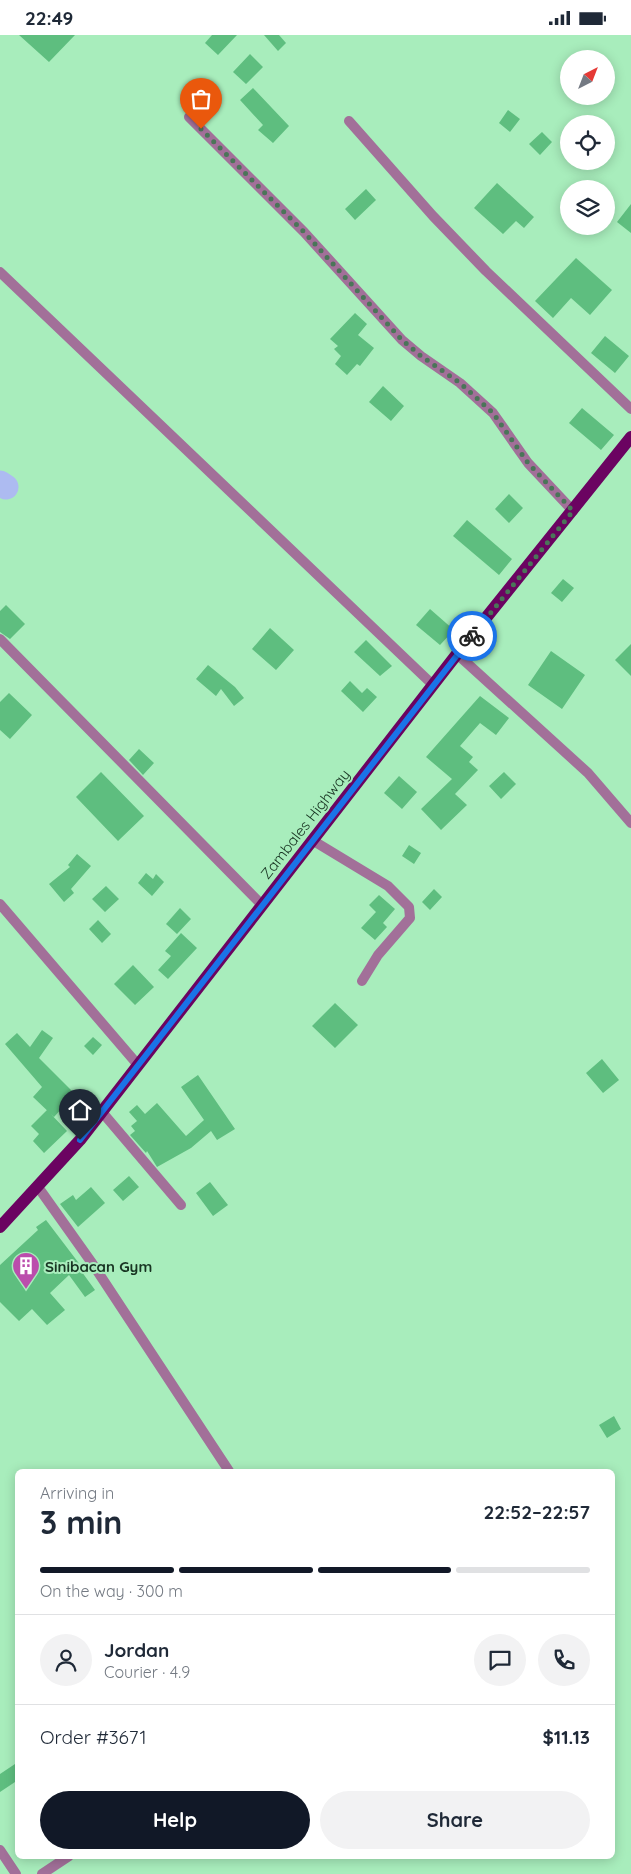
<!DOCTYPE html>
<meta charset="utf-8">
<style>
:root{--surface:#fff;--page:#f2f2f3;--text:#1f2937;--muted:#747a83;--line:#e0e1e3;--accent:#111827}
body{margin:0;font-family:Quicksand,sans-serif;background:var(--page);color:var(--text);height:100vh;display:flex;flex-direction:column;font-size:19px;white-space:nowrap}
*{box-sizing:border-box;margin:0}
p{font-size:16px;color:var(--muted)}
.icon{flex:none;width:28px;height:28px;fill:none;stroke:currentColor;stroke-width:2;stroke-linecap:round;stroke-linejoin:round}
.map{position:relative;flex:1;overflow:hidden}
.sheet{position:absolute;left:15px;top:1434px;width:600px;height:390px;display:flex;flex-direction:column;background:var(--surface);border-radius:8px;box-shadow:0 2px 12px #0003}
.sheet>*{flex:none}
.needle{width:32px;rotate:42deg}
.controls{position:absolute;left:560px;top:15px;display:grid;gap:10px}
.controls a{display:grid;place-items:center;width:55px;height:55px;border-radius:50%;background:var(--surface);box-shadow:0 2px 12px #0003;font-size:25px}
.pin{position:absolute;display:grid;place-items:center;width:42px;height:42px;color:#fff;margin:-51px -21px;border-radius:50% 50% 50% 0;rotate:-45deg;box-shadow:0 0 5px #0007}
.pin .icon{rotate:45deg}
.courier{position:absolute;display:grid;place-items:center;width:50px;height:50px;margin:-25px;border:4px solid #1a73e8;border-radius:50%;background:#fff;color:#222;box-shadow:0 1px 6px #0007}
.headline em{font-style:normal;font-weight:700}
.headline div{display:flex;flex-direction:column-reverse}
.headline{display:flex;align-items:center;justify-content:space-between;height:85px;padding:0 25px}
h1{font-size:32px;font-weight:700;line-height:38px}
.bar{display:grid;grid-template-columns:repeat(4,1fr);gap:8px 5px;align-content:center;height:60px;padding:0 25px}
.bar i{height:6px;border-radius:4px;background:var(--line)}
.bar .current{background:var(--accent)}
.bar p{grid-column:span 4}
.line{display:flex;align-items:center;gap:12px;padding:0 25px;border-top:1px solid var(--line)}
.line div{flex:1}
.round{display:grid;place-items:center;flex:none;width:52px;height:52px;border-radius:26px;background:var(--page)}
.button{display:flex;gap:10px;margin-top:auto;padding:10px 25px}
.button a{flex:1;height:58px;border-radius:30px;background:var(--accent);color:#fff;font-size:20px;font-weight:700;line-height:58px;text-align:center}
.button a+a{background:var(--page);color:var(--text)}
.status{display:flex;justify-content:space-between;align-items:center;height:35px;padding:0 25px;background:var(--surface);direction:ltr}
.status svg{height:14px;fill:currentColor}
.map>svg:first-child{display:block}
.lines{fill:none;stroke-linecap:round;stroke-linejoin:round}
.river{stroke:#adbbf1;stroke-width:25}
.building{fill:#5ebe7f}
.street{stroke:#a27099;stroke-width:10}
.primary{stroke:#6b0361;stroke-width:12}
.done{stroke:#4a7558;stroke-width:5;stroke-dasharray:0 9}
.route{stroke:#1a73e8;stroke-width:6}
.labels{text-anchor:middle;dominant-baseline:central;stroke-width:4;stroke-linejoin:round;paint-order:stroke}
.street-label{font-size:15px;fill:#183422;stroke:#a8edbc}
.poi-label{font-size:15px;font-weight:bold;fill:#183422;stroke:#a8edbc;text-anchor:start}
</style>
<div class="status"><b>22:49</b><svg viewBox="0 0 49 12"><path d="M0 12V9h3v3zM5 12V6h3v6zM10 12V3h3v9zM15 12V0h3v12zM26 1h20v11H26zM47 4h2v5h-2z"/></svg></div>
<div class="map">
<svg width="631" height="1839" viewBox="0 0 631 1839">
<rect width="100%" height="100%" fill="#a8edbc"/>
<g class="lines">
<path class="river" d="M0,448l6,4"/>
</g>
<path class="building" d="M19,0h56l-26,27z
M212,0h25l-19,20 -13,-12z
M264,0h15l7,8 -8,8z
M250,19l13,13 -17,17 -13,-12z
M253,53l36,38 -16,17 -15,-13 5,-5 -23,-25z
M508,75l12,9 -10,13 -11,-9z
M542,97l10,10 -12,13 -11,-11z
M497,148l37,34 -10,11 -8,-7 -13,13 -29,-26z
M366,154l10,11 -21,20 -10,-11z
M631,169v29l-14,-11z
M576,223l36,32 -22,25 -19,-17 -18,20 -18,-17z
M355,278l12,11 -9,11 16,13 -14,18 -3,-2 -10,11 -12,-11 6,-8 -7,-7 4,-3 -8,-7z
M605,301l24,20 -14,17 -24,-20z
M383,351l21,20 -13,15 -22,-19z
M582,373l32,27 -13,15 -32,-27z
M509,459l14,14 -14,15 -14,-14z
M467,485l45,39 -13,16 -46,-39z
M563,544l11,9 -12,14 -11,-9z
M6,570l19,19 -15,15 -10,-7v-21z
M430,574l24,21 -14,15 -24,-20z
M270,593l24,22 -18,20 -24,-21z
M366,605l26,26 -12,10 -26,-24z
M631,609v32l-16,-16z
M551,616l34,24 -23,34 -34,-24z
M208,630l27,22 9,11 -10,8 -13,-17 -5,7 -20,-17z
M350,646l12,12 5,-5 10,9 -14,15 -22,-21z
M9,658l23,22 -22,24 -10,-9v-28z
M480,661l29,22 -13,17 -16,-12 -20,23 13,11 -4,5 9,8 -23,24 12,11 -26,25 -20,-21 31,-30 -26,-22z
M139,714l15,14 -11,12 -14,-15z
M101,737l43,44 -26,25 -42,-44z
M504,737l12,12 -15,15 -12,-13z
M399,741l18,16 -15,17 -18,-16z
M409,810l12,8 -7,11 -12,-8z
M77,819l14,12 -20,23 3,4 -10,9 -15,-18 21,-17 -2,-2z
M146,838l7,6 3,-5 8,8 -12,14 -14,-13z
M106,851l13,13 -14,13 -13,-13z
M434,854l8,8 -12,13 -8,-8z
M379,860l16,14 -12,14 4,4 -12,13 -14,-12 15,-16 -7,-7z
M180,873l11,11 -14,15 -11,-10z
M98,885l13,14 -9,9 -13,-14z
M181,898l16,15 -29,31 -10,-9 13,-14 -6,-5z
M133,930l21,22 -19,18 -21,-21z
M335,968l23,22 -23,23 -23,-22z
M42,995l11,8 -14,20 36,36 -21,23 -21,-20 9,-10 -37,-43 12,-11 13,14z
M93,1002l9,8 -9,10 -9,-9z
M602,1024l17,21 -16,13 -17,-20z
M198,1040l37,54 -18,11 -6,-9 -20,17 -34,19 -10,-16 -1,2 -16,-18 5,-4 -4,-5 6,-5 -8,-9 8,-7 8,9 12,-11 29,33 18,-16 -23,-33z
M47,1075l20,21 -23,22 -11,-12 6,-7 -8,-8z
M129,1141l10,11 -16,14 -10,-11z
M210,1147l18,23 -15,11 -17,-23z
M91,1152l14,16 -27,24 -18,-23 13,-9 3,5z
M46,1185l35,46 -2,2 16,22 -10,7 -16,-22 -19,18 15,17 -18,15 -15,-16 -13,12 -19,-19v-37l38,-35 -2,-3z
M614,1381l7,13 -14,9 -8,-13z
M18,1727v18l-18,12v-18z"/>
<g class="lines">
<path class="street" d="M189,82l115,115 98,108 19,16 39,27 33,30 35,50 45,48
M349,86l84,95 53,55 145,138
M0,237l433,413
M0,604l262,266
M457,619l131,119 43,50
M312,805l76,46 21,21 1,11 -32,37 -16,26
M0,869l138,161
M102,1077l79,93
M38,1152l54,76 137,208
M0,1815l16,24
M42,1839l27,-18"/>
<path class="primary" d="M0,1192l80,-87 377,-486 174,-217"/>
</g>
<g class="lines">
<path class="done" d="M201,94l103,103 98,108 19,16 39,27 33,30 35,50 45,48 -101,125"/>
<path class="route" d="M80,1105l392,-504"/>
</g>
<defs>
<symbol id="building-pin" viewBox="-11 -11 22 30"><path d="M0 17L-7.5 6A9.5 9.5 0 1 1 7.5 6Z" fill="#bb4dac" stroke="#a8edbc"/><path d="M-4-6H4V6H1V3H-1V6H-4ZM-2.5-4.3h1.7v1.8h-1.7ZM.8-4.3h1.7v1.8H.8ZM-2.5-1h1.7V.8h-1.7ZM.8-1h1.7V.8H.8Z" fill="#fff"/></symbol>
</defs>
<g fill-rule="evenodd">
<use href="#building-pin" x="10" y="1215" width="32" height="43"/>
</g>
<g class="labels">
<g class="street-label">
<text transform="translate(305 789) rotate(-52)">Zambales Highway</text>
</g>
<g class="poi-label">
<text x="45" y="1231">Sinibacan Gym</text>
</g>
</g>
</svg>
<div class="controls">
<a><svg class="needle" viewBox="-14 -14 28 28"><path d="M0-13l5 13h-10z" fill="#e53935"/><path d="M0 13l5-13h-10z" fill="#747a83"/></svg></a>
<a><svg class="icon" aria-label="locate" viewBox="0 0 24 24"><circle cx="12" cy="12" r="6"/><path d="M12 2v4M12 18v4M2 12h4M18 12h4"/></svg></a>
<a><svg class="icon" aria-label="layers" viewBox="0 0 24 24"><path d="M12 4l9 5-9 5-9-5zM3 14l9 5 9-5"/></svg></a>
</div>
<div class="pin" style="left:201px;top:94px;background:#ea580c"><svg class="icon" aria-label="bag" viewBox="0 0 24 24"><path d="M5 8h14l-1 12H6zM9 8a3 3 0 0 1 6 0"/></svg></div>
<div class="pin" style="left:80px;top:1105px;background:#1f2937"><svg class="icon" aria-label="home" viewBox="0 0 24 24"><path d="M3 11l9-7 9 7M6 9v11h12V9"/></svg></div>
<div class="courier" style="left:472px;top:601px"><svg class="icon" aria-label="bike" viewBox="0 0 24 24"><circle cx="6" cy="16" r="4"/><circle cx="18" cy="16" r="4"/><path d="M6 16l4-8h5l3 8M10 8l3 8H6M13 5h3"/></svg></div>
<section class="sheet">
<div class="headline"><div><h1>3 min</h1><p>Arriving in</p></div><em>22:52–22:57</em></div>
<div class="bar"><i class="current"></i><i class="current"></i><i class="current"></i><i></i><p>On the way · 300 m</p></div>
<div class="line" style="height:90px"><a class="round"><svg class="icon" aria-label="person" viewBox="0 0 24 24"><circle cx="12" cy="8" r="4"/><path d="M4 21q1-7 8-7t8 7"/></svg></a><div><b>Jordan</b><p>Courier · 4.9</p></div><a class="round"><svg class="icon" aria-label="chat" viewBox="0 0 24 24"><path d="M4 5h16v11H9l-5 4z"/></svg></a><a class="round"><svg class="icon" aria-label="phone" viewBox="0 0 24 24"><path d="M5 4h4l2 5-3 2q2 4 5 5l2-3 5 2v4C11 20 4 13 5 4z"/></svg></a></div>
<div class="line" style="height:65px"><div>Order #3671</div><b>$11.13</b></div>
<div class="button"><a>Help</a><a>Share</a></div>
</section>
</div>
